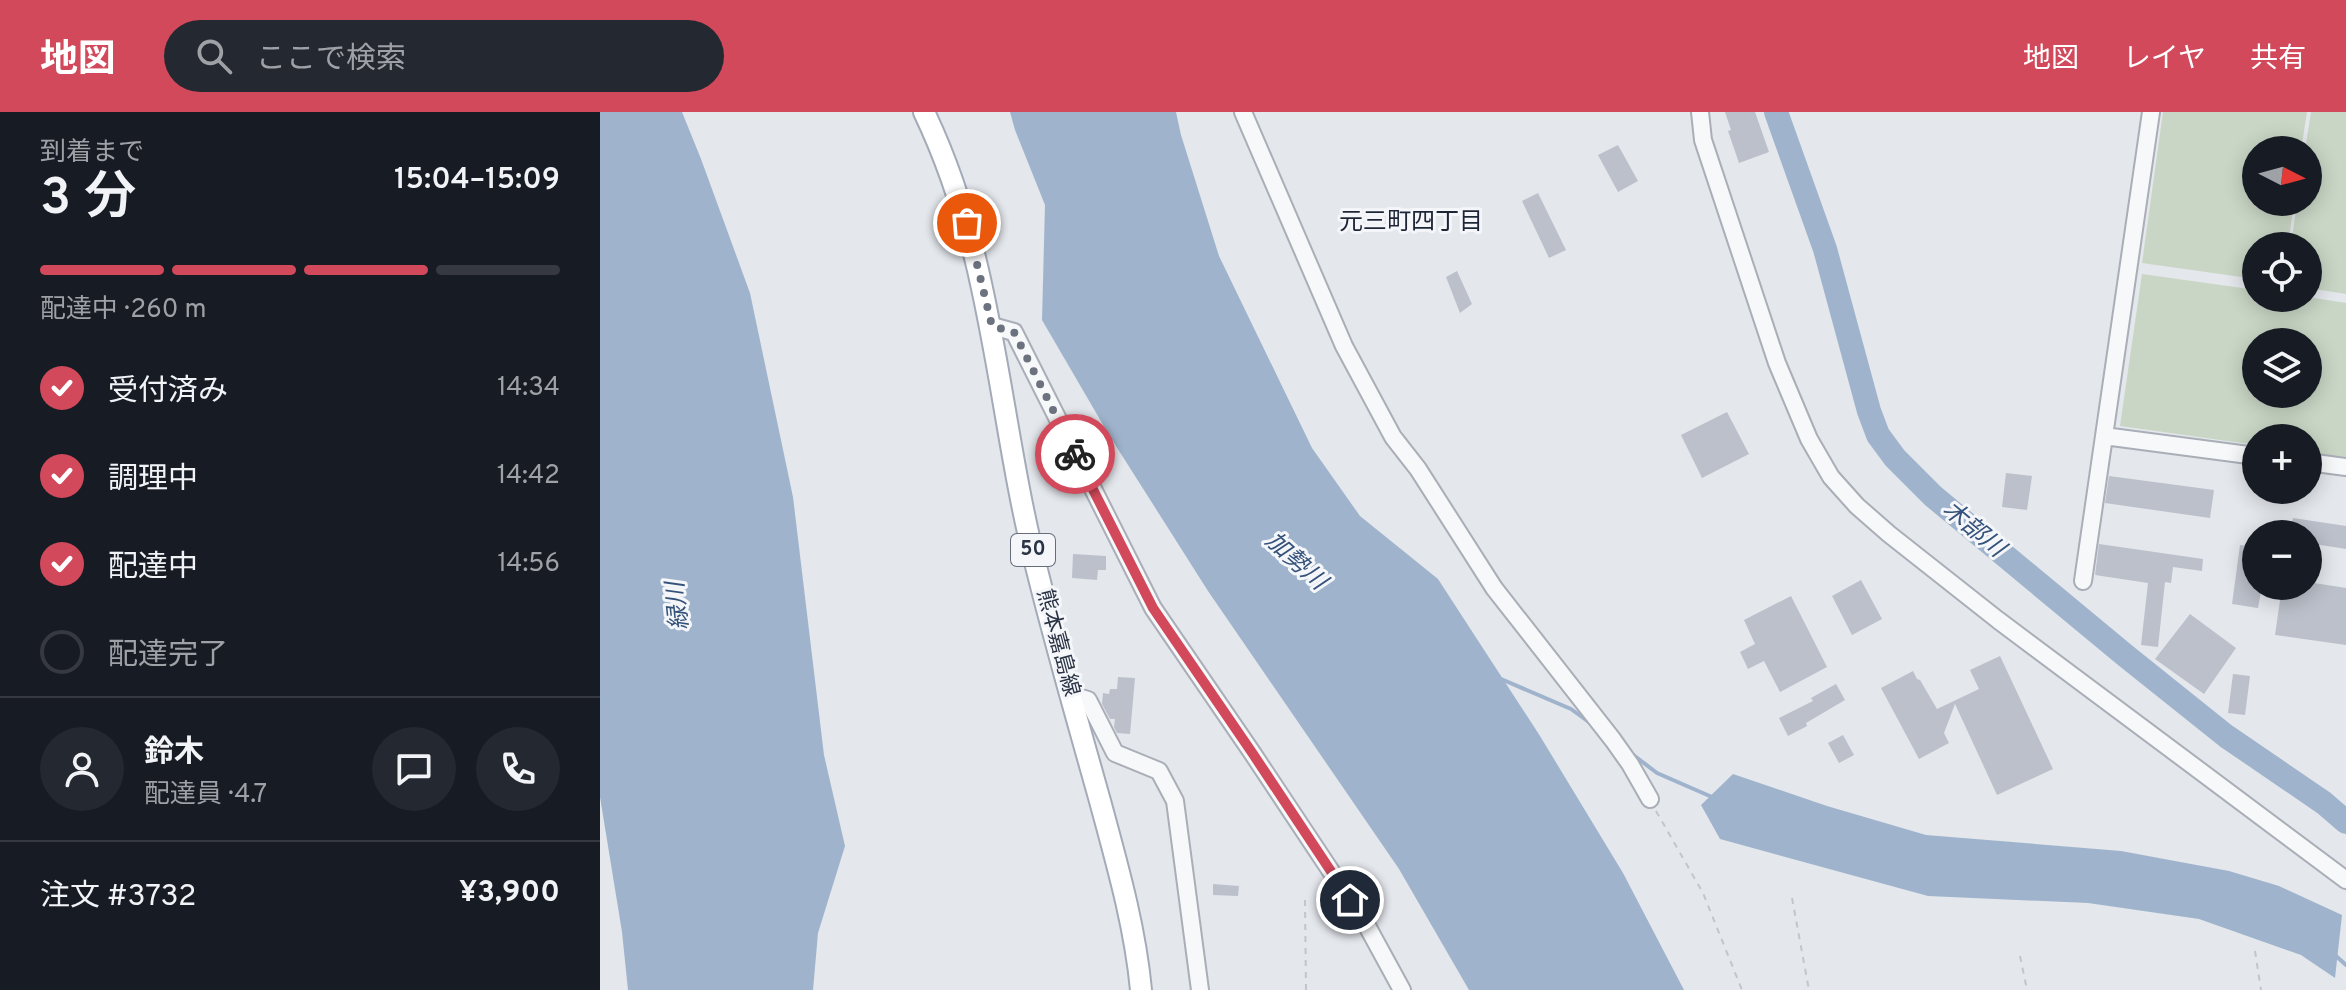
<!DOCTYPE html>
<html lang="ja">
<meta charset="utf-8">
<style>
:root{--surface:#171b24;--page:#242831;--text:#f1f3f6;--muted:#9ea1a6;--line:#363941;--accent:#d1495b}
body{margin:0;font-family:Overpass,"Noto Sans JP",sans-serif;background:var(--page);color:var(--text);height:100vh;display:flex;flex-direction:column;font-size:30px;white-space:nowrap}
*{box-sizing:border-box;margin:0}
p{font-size:26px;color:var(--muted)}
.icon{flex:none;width:44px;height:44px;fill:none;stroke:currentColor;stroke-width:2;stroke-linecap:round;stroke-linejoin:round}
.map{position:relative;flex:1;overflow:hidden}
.drawer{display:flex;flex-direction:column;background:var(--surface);width:600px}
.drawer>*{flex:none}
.needle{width:52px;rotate:96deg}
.tools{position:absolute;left:1642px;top:24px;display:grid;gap:16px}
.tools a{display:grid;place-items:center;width:80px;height:80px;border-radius:50%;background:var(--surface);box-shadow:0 4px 20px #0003;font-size:40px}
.pin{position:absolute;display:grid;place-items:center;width:68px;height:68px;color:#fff;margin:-34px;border:4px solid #fff;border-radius:50%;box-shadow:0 2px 8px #0007}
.courier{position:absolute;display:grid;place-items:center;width:80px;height:80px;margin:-40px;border:6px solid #d1495b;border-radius:50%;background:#fff;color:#222;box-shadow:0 2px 10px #0007}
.head em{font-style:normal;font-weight:600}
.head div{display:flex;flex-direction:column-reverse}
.head{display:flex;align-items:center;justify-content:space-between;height:136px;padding:0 40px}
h1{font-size:52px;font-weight:600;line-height:60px}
.bar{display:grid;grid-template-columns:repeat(4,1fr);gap:12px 8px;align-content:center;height:96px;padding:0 40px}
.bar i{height:10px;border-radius:6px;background:var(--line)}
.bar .selected{background:var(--accent)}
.bar p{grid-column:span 4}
.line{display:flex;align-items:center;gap:20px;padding:0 40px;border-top:2px solid var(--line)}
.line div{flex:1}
.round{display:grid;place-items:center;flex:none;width:84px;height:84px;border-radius:42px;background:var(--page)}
ol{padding:0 40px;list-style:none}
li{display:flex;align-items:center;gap:24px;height:88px}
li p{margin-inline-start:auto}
li .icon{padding:8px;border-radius:50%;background:var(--accent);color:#fff;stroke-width:4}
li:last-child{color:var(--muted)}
li i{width:44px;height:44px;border:4px solid var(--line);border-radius:50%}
header{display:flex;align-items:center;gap:48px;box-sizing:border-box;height:112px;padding:0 40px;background:var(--accent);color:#fff}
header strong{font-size:38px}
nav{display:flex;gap:44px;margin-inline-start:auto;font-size:28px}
.search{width:560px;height:72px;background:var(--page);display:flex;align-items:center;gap:20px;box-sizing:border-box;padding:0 28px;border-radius:44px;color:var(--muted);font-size:30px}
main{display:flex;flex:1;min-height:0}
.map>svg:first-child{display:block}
.green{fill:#c9d6c5;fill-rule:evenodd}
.water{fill:#9fb4cc}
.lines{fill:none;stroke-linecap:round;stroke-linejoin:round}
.stream{stroke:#9fb4cc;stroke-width:4}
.river{stroke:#9fb4cc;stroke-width:24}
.building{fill:#bbc0ca}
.minor-casing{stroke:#a9aeb7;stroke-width:20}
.major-casing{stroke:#a3abb8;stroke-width:24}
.path{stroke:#c2c5cb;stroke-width:2;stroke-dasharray:6 6;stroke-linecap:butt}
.minor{stroke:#f7f8fa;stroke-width:16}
.major{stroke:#fff;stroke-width:20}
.done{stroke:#6c737f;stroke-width:8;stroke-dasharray:0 14.4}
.route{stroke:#d1495b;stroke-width:10}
.labels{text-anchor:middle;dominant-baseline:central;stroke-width:6;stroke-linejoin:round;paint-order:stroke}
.shield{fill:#f4f6f9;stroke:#676e7b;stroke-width:2}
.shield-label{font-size:20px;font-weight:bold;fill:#2b3445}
.street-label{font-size:22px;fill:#2b3445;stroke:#f4f6f9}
.neighbourhood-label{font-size:24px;fill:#1d2536;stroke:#f4f6f9}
.water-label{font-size:24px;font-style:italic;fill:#34527a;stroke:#f4f6f9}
</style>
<header>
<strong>地図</strong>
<div class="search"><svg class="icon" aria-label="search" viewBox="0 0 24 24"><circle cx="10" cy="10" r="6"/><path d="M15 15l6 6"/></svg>ここで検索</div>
<nav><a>地図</a><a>レイヤ</a><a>共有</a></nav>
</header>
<main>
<section class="drawer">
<div class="head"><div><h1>3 分</h1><p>到着まで</p></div><em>15:04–15:09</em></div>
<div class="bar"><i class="selected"></i><i class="selected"></i><i class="selected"></i><i></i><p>配達中 · 260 m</p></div>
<ol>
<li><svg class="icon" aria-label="check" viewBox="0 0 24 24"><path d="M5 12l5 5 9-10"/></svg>受付済み<p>14:34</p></li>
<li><svg class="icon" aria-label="check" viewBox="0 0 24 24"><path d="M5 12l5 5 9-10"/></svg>調理中<p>14:42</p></li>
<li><svg class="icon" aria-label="check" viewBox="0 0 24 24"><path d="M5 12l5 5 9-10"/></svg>配達中<p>14:56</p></li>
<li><i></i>配達完了</li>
</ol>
<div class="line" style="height:144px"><a class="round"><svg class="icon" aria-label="person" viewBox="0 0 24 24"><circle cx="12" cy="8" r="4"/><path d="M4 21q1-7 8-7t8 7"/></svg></a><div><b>鈴木</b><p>配達員 · 4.7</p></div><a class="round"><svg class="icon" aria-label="chat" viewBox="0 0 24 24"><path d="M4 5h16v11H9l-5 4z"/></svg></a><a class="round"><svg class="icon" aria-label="phone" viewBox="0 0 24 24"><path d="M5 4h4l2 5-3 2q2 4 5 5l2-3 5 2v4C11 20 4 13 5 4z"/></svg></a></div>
<div class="line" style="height:104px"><div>注文 #3732</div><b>¥3,900</b></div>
</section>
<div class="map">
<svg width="1746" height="878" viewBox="0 0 1746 878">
<rect width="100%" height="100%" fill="#e4e7ec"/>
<path class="green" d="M1563,0h144l-6,38h-45v52h38l-6,44h-32v33l-114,-16z
M1711,0h35v182l-38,-6v-42h-17l6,-44h11v-52h-3z
M1542,162l114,16v8l52,-1 38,6v155l-38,-5v-15h-52v7l-136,-19zM1708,230v52h-52v-52z"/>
<path class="water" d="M0,0h82l19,47 49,134 43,204 31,258 21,91 -27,87 -5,57h-185l-6,-58 -22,-135z
M410,0h166l5,23 38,121 93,192 48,68 78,63 102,157 83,137 61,117h-215l-70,-121 -191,-278 -99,-156 -67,-115 3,-115 -30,-75z
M1133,662l94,32 99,29 195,16 108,20 50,15 63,29 -7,63 -34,-23 -102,-36 -111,-16 -160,-7 -208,-57 -19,-34z"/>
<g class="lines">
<path class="stream" d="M901,567l70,30 22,16
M1032,642l25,19 55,24
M1736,844l10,9"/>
<path class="river" d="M1176,0l49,137 44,162 9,24 17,23 38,38 193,160 100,80 98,67 22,19"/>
</g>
<path class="building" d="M1125,0h30l14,40 -30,11 -11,-32 3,-1z
M1018,33l20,36 -20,11 -20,-37z
M938,81l28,57 -17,8 -27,-57z
M857,159l15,33 -12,9 -14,-36z
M1127,300l22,42 -47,24 -21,-43z
M1406,361l26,3 -5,34 -25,-3z
M1509,364l105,14 -4,28 -105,-15z
M1693,406l53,8v23l-38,-6v-9h-18z
M1499,432l104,15 -1,12 -29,-4 -2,16 -6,-1 -7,65 -17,-2 7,-62 -53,-8z
M1640,433l16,2v39h6l-4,22 -26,-4z
M473,442l33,2v14h-8l-1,10 -25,-2z
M1261,468l21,39 -30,16 -20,-39z
M1708,470l38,6v57l-71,-10 7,-49h26z
M1191,484l36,71 -47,25 -16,-31 -16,8 -8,-17 15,-8 -11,-24z
M1590,502l46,34 -32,46 -49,-35z
M1400,544l53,113 -56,26 -42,-91 -11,29 5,10 -30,16 -38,-71 32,-17 4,8 3,1 17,29 42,-20 -9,-19z
M1633,562l17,2 -5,39 -17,-2z
M518,565l17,1 -5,56 -13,-1 -3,-6 1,-8h-5l-8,-15 1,-11 6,1 1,-5h7z
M1236,572l9,16 -39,23 1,3 -19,10 -9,-18 34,-17 -2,-3z
M1243,623l11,20 -15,8 -11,-20z
M613,772l26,2 -1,10 -25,-1z"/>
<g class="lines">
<defs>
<path id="minor" d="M643,0l101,234 49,91 25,32 76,119 119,152 17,24 20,35
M1100,0l3,28 74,223 32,76 22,38 26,29 32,28 109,86 348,260
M392,214l22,6 139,276 100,146 113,170 36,66
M1504,324l152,20
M1708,350l38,5
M1483,469l68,-469
M471,583l17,5 27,53 44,18 16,30 25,189"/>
<path id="major" d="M324,0c72,150 73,305 114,462 19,76 41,152 62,227 17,63 35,125 41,189"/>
</defs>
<use href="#minor" class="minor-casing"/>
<use href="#major" class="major-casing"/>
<path class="path" d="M1056,699l47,82 39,97
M1192,786l17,92
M705,788l1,90
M1655,839l6,39
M1420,844l7,34"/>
<use href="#minor" class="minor"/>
<use href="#major" class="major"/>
</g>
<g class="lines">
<path class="done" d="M367,111l25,103 22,6 61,122"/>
<path class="route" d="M475,342l78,154 100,146 97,146"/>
</g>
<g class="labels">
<rect class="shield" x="411" y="422" width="44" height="32" rx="6"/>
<g class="shield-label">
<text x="433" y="438">50</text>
</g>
<g class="street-label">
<text transform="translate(457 531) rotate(75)">熊本嘉島線</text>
</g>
<g class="neighbourhood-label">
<text x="811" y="111">元三町四丁目</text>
</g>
<g class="water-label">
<text transform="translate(1373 418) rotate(40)">木部川</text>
<text transform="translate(695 450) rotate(42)">加勢川</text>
<text transform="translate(79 494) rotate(-96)">緑川</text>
</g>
</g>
</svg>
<div class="tools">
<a><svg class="needle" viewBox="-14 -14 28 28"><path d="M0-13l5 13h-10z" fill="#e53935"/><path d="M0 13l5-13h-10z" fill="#9ea1a6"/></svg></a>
<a><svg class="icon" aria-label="locate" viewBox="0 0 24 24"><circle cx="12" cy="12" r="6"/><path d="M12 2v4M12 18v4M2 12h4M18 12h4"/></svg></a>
<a><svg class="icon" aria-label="layers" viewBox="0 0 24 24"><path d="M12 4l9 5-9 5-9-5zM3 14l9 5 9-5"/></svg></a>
<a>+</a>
<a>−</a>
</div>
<div class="pin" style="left:367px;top:111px;background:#ea580c"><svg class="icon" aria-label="bag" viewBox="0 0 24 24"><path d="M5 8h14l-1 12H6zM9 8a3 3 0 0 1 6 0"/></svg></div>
<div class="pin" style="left:750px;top:788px;background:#1f2937"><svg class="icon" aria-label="home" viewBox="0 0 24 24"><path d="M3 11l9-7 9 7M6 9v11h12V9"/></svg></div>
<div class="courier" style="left:475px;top:342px"><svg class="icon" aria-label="bike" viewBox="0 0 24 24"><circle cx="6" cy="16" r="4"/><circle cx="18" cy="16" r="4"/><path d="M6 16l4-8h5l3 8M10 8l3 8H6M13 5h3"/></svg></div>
</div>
</main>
